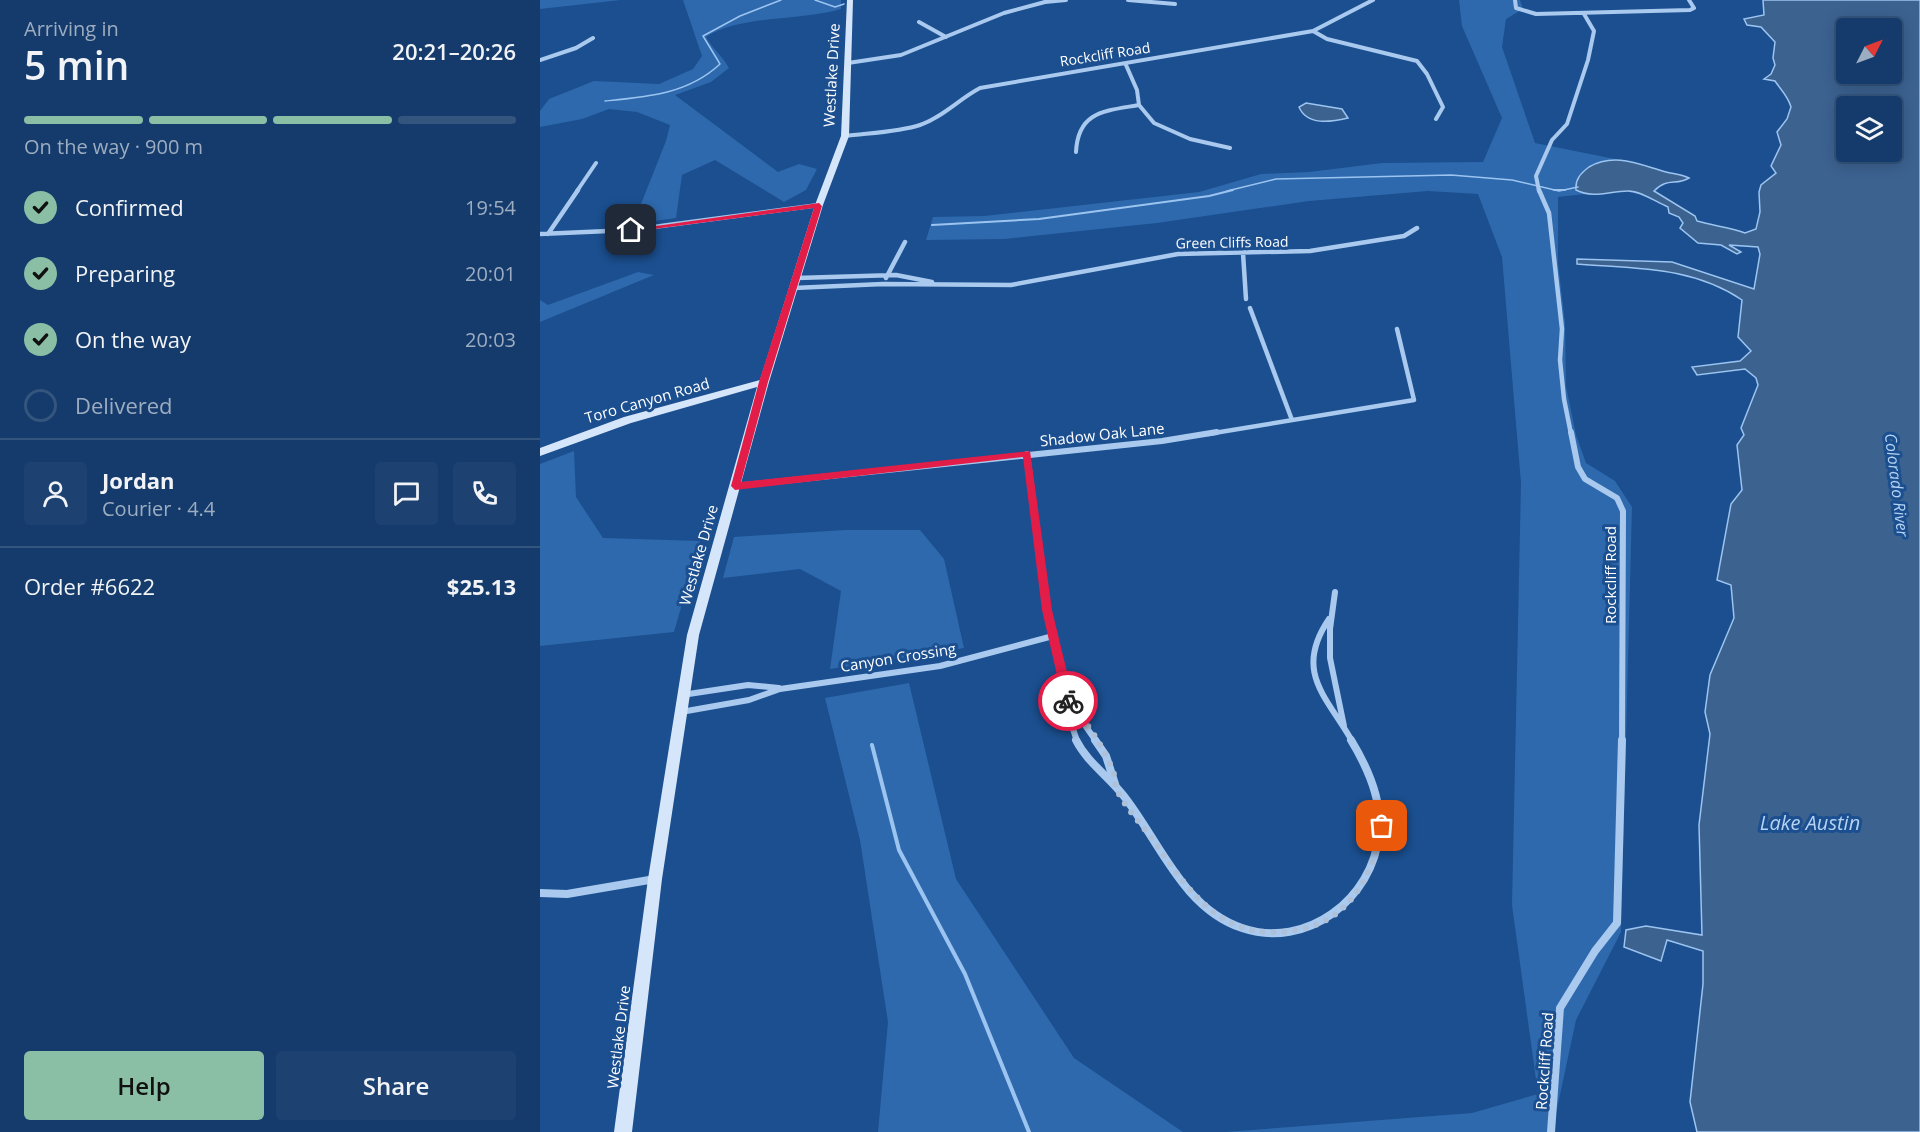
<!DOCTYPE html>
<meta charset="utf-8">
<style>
:root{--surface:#143b6b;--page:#1d4271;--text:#f1f3f6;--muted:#9dadc1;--line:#33557e;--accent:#8abfa5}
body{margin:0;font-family:"Open Sans",sans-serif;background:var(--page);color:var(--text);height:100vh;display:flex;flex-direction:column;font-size:22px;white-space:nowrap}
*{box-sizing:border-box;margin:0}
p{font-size:20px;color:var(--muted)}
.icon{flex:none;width:33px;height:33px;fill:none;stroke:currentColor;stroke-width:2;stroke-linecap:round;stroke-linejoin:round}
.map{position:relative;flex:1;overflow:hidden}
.panel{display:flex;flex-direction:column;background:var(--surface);width:540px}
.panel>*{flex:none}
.needle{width:39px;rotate:48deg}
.controls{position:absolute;left:1296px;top:18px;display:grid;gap:12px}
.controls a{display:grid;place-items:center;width:66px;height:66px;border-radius:6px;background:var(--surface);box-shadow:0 3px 15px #0003,0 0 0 2px var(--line);font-size:30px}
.pin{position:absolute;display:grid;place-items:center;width:51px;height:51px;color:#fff;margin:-26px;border-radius:12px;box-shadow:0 3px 9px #0006}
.courier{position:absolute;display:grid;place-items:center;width:60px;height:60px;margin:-30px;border:4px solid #e11d48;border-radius:50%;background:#fff;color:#222;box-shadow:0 2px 8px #0007}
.headline em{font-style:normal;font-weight:600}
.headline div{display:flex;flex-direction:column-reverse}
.headline{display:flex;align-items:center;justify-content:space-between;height:102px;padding:0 24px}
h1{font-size:39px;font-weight:600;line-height:45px}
.bar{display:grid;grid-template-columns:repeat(4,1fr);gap:9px 6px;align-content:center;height:72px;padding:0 24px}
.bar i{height:8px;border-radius:4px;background:var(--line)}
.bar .on{background:var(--accent)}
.bar p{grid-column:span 4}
.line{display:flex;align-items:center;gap:15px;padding:0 24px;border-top:2px solid var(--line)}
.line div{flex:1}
.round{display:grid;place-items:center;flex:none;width:63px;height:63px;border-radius:6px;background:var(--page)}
ol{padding:0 24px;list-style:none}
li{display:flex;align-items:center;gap:18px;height:66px}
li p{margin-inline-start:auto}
li .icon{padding:6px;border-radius:50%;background:var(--accent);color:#111;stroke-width:4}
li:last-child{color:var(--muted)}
li i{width:33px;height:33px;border:3px solid var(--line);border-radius:50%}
.primary-button{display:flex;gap:12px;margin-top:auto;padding:12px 24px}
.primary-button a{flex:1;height:69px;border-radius:6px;background:var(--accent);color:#111;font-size:24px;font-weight:600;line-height:69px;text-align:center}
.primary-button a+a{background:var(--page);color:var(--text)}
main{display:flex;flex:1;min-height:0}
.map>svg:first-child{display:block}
.green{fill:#2e69ad}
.water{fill:#3c6290;stroke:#9cc4f0;stroke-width:1.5;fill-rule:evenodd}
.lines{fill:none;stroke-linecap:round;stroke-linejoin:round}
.stream-far2{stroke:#9cc4f0;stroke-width:1.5}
.stream-far1{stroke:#9cc4f0;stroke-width:2}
.stream{stroke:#9cc4f0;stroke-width:4}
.street-far3{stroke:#a9c9ee;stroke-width:4}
.street-far2{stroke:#a9c9ee;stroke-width:4.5}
.street-far1{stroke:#a9c9ee;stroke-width:6}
.street{stroke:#a9c9ee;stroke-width:8}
.secondary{fill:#d6e6fa;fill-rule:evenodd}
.route{fill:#e11d48}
.done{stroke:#afc1d8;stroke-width:6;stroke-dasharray:0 10.8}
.labels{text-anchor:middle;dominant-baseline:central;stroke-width:6;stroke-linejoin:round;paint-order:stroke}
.far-street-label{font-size:14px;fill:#fff;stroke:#1b4f8f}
.street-label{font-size:15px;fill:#fff;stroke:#1b4f8f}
.water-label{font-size:16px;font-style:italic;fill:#b5d3f5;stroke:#1b4f8f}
.near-water-label{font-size:20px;font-style:italic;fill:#b5d3f5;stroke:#1b4f8f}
</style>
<main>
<section class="panel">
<div class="headline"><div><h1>5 min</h1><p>Arriving in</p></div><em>20:21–20:26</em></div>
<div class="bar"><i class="on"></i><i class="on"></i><i class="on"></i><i></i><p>On the way · 900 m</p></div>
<ol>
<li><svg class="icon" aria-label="check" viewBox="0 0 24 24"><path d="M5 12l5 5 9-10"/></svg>Confirmed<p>19:54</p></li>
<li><svg class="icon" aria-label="check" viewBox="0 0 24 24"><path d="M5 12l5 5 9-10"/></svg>Preparing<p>20:01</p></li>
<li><svg class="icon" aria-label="check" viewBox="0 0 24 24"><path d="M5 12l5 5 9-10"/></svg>On the way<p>20:03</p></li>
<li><i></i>Delivered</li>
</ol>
<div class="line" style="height:108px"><a class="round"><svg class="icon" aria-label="person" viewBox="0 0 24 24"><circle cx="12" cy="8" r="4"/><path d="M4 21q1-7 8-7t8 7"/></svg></a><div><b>Jordan</b><p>Courier · 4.4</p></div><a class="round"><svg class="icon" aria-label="chat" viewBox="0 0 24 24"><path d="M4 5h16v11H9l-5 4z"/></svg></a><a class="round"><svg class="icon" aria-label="phone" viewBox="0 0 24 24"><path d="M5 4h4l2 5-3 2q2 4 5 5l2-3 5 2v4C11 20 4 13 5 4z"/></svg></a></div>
<div class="line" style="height:78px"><div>Order #6622</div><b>$25.13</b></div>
<div class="primary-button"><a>Help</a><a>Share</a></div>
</section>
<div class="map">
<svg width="1380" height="1132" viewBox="0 0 1380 1132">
<rect width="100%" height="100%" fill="#1b4f8f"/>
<path class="green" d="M0,0h81l-81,9z
M143,0h158v9c-38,12 -103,6 -135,28 7,13 16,18 23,31l-18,14 -36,13 103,77 21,-8 18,5 -11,21 -22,12 -69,-42 -33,15 -6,43 -43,6 33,-83 4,-16 -33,-13 -28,-3 -27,10 -42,8v-16l9,-12 45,-18 65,3 34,-15 9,-13z
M919,0h61l3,9 -17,10 -4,28 33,96 80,16c-17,4 -40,10 -39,30l9,5 -27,3v66l7,60 1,63 10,49 10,28 29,18 17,26 -11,425 -45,88 -24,112h-326l246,-19 66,-19 -26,-189 9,-422 -19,-226 -24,-63 -50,-3 -119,10 -152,22 -153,16 -78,1 7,-23 51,-1 215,-24 62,-18 48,-2 73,-9 101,-1 19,-44 -40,-92z
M98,272l16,3 -114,47v-22l8,5z
M34,451l2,46 27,41 97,3 -26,91 -134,14v-182z
M305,530h75l24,29 20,89 -134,21 11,-78 -41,-22 -77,9 11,-41z
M369,683l47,196 118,179 109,74h-305l10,-110 -28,-182 -35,-142z"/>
<path class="water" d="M1223,0h157v1132h-223l-7,-30 13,-118v-33l-36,-11 -6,21 -37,-14 2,-17 20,-4 56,9 -3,-110 11,-91 -5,-22 5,-37 24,-57 -3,-33 -14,-5 14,-76 11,-14 -5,-45 7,-10 -3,-7 17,-43 -2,-7 -11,-9 -48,6 -5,-8 48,-6 11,-10 -13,-14 4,-37c-51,-34 -106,-31 -165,-36v-5l95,3 82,27 6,-35 -2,-7 -29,-2 12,7 -4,2 -16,-9 -23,-2 -18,-15 3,-5 -4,-6 -10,-4 -1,-6c-12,-5 -27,-16 -40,-16 -19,0 -34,8 -52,-1 -1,-11 5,-17 13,-23 26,-15 51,-2 77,5 8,2 15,2 23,6 -13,8 -22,-1 -35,13l41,25 2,5c17,5 32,6 48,12l11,-4 4,-17 -1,-20 2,-7 15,-12 -5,-7 10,-21 -4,-13 10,-13 4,-12c-3,-11 -10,-17 -16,-26l-11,-2 7,-5 4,-9 -2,-7 2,-16 -14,-15 -14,-2 -3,-6 20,-4zM1306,28h46v46h-46zM1306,106h46v46h-46z
M766,103l36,6 6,9c-17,4 -41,8 -49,-11z"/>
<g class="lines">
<path class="stream-far2" d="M275,0l20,7 9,-3
M65,101c42,-4 83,-7 115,-37l-17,-28 37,-20 41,-16
M687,191l49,-12 175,-4 61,5 47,11 19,-4"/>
<path class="stream-far1" d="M1014,190h11
M392,225l107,-6 170,-23 24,-6"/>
<path class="stream" d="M332,745l27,105 66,124 64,158"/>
<path class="street-far3" d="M588,0l47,4
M975,0l1,8 20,6 154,-4 4,-2 -5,-8
M379,22l27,15
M773,31l14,8 90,22 10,13 16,33 -7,12
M0,60l36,-12 17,-10
M308,63l53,-8 103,-42 41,-11 21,-2
M586,65l11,25 2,15 15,18 36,16 40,9
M305,136c23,-3 54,-4 75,-11 23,-8 39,-26 60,-37l333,-57 60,-31
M536,152c2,-41 29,-41 63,-47
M37,191l19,-28
M999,191l-3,-15 16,-36 15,-16 21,-64 6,-29 -10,-17"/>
<path class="street-far2" d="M999,190l10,23 13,116 -2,31 4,39 7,35
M0,234l91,-4 188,-25
M8,234l30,-44
M703,253l3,46
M257,278l99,-3 36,7
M346,278l19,-36
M254,288l89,-4 128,1 167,-31 132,-3 94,-15 13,-8
M710,308l42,112
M668,434l206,-34 -17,-71"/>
<path class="street-far1" d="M1031,432l7,35 7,12 32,19 6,13 -1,230
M487,454l20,155 13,52 10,59 7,21
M195,486l427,-45 55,-9
M795,592l-5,37v29l14,68
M789,619c-36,53 -2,78 23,122
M142,695l66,-10 31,3
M528,701l28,40
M141,712l68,-12 31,-11 160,-23 113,-30"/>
<path class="street" d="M536,740c11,22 32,36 47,55 36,45 59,113 119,133 64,22 131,-29 137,-94 4,-33 -11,-66 -28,-94
M555,740l11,16 10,31
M0,893l27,1 88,-15
M1011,1132l9,-124 35,-57 22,-28 5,-183"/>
<path class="secondary" d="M307,0h6l-4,136 -26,69 -54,177 -70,253 -37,244 -30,253h-18l34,-253 39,-244 70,-248 -126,36 -91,33v-8l84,-31 136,-37 55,-175 26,-69z"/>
</g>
<path class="route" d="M279,203l3,3 -54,176 -27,100 289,-31 22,159 22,91 -2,3h-7l-2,-3 -21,-91 -19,-153 -288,33 -4,-4 28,-104 55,-174 -183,24 -3,-2z"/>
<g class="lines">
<path class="done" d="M528,701c18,20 37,47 46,73 1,4 1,10 2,14 8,18 25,36 37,52 41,59 75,109 156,87 46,-13 65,-59 73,-101"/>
</g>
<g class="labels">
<g class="far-street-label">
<text transform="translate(565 54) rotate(-9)">Rockcliff Road</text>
<text transform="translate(692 242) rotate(-1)">Green Cliffs Road</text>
</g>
<g class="street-label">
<text transform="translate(291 75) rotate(-87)">Westlake Drive</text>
<text transform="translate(107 400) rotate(-16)">Toro Canyon Road</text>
<text transform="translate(562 434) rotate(-6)">Shadow Oak Lane</text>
<text transform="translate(158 555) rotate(-74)">Westlake Drive</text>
<text transform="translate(1070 575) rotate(-90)">Rockcliff Road</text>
<text transform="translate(358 657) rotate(-9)">Canyon Crossing</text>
<text transform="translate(78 1037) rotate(-83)">Westlake Drive</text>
<text transform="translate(1004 1061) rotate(-86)">Rockcliff Road</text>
</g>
<g class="water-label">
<text transform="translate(1357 485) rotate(83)">Colorado River</text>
</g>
<g class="near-water-label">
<text x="1270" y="822">Lake Austin</text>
</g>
</g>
</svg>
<div class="controls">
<a><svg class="needle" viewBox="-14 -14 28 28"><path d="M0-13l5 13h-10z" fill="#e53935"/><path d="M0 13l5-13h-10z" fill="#9dadc1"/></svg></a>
<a><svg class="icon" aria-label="layers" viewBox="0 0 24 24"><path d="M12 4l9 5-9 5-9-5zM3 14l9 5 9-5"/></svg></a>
</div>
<div class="pin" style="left:842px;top:826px;background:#ea580c"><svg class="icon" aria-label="bag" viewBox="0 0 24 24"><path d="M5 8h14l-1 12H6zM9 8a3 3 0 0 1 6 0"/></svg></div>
<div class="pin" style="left:91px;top:230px;background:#1f2937"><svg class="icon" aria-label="home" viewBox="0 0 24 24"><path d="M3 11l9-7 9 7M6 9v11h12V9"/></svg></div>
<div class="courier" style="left:528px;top:701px"><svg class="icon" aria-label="bike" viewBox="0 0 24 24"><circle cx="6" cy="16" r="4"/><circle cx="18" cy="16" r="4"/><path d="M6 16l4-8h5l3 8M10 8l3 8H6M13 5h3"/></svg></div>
</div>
</main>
